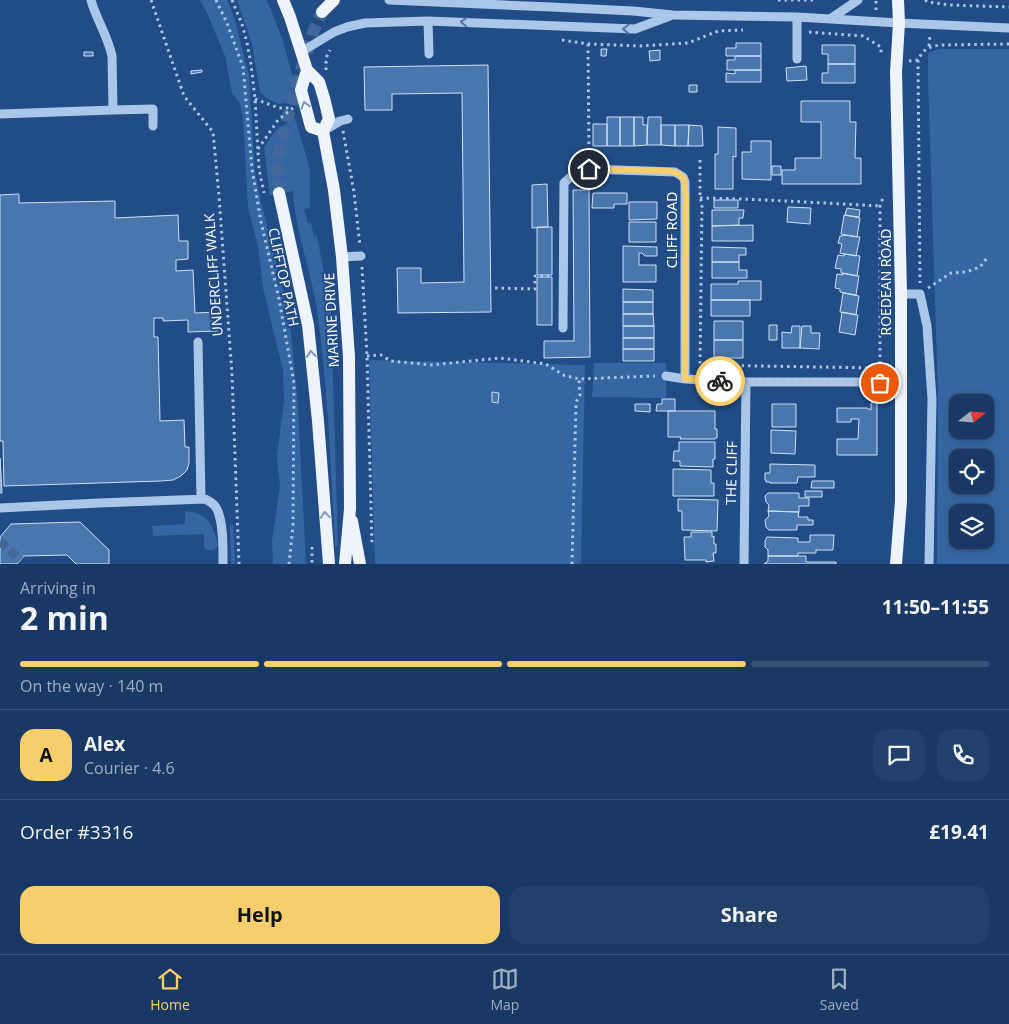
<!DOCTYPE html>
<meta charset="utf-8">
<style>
:root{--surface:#193964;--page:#22406a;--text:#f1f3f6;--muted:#9facbf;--line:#375378;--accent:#f6cf6c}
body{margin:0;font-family:"Open Sans",sans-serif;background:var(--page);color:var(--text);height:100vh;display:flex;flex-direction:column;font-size:19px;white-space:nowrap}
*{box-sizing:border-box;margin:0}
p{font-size:16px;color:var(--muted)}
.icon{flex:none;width:28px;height:28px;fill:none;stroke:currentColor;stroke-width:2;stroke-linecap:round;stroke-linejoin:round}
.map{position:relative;height:564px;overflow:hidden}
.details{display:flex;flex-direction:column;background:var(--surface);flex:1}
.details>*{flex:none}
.needle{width:32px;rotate:73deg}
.buttons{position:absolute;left:949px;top:394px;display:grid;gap:10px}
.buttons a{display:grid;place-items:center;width:45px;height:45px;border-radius:10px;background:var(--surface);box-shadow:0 2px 8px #0003,0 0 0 1px var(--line);font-size:25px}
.pin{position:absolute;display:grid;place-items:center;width:42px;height:42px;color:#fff;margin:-21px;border:2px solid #fff;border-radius:50%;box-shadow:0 1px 5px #0007}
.courier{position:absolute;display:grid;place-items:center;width:50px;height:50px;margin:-25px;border:4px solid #f6cf6c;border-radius:50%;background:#fff;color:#222;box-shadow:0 1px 6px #0007}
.head em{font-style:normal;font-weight:700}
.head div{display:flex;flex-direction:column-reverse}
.head{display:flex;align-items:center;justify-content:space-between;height:85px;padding:0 20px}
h1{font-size:32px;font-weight:700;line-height:38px}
.bar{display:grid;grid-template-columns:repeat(4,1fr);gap:8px 5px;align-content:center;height:60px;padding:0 20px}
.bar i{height:6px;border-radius:4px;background:var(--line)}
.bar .active{background:var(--accent)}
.bar p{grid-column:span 4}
.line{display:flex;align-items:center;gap:12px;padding:0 20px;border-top:1px solid var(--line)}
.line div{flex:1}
.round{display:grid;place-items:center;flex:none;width:52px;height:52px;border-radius:15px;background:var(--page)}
.cta{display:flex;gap:10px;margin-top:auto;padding:10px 20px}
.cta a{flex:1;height:58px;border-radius:15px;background:var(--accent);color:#111;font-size:20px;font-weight:700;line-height:58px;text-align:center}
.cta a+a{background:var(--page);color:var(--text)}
.tabs{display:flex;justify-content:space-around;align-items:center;height:70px;border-top:1px solid var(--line);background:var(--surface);font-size:14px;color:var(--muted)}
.tabs a{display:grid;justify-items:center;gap:2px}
.tabs .active{color:var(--accent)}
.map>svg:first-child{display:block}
.green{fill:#3566a3;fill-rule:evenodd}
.building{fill:#4a76ae;stroke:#cfe1f7}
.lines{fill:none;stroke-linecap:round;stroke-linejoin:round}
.minor-tunnel{stroke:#426798;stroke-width:9;stroke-dasharray:9 4.5;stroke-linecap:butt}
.major-tunnel{stroke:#426798;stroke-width:12;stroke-dasharray:12 6;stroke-linecap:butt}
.path{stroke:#aac7e9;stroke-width:3;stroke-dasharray:2.5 4;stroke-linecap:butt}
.minor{stroke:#aac7e9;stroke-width:9}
.major{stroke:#eef4fe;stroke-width:12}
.oneway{stroke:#5177a9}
.oneway2{stroke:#7d98bc}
.done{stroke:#b1c0d5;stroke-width:5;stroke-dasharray:0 9}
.route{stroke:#f6cf6c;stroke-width:6}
.labels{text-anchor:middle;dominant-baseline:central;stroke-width:4;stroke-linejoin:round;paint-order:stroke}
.street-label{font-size:14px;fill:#fff;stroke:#214c86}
</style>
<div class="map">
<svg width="1009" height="564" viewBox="0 0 1009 564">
<rect width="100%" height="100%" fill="#214c86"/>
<path class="green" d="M200,0h27l8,20 14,56 6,96 6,30 21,84 9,47 7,74 8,157h-33l-1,-23 8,-55 -3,-30 7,-56 -1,-30 -20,-82 -5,-42 -10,-39 -5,-90 -4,-15 -7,-9 -7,-37 -18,-43z
M237,0h30l15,38 16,58 -4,5 -15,3 -11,-5 -8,-7 -8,-48z
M940,49h69v515h-72l1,-169 -10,-318v-24zM958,402h27v28h-27zM958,458h27v27h-27zM958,512h27v28h-27z
M295,118l15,51v39l-6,1 4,14h3l3,14 3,-1 14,74 7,235 -3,2c-4,-79 -7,-158 -18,-237 -6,-40 -22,-78 -24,-119l-23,4 -6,-48 12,-17z
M369,360l216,5 -4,199h-206z
M594,363h72v35l-74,-1z
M185,511c23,2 28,13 33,34l-4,5h-8l-2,-3v-13l-51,2 -1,-10 33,-2z
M230,525h3l2,39h-4z"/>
<path class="building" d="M736,43h25v13h-35v-8h10z
M822,45h33v19h-27v-10h-6z
M601,49h6l-1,7h-5z
M660,50v10l-10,1 -1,-10z
M84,52h9v4h-9z
M735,56h26v14h-34v-10h8z
M828,64h27v19h-33v-10h6z
M488,65l3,247 -93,1 -1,-45h24v15l43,-1 -2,-189 -70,1v16h-27l-1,-43z
M806,66l1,14 -20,1 -1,-13z
M202,70v2l-11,2v-3z
M735,70h26v12h-35v-9l9,1z
M689,85h8v7h-8z
M801,101h49v21h6l-1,36h6v26h-79v-14h13v-12h26v-36h-20z
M607,117h13v29h-13z
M620,117h14v29h-14z
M634,117h9v8h4v20l-13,1z
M648,117h13v28h-14z
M593,124h14v22h-14z
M661,125h14v21l-14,-1z
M675,125h14l-1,21h-13z
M689,125l13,1 1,20h-15z
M718,127l18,1v29l-3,-1v33h-18v-35h3z
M751,141h20v39l-29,-1v-27h9z
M772,166h9v9h-9z
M547,184l1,43 -16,1v-43z
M573,190h16l1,167 -46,1v-17h30z
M593,193h34v11h-13v4h-22z
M19,194v9l96,-2v17l63,-3 1,26h9v18l-12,1v11l17,-1 2,43 22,-1 1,19 -30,1v-12l-25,1v-3h-9v19h4l2,84 24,-1 1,27h4v16l-2,7 -6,6 -8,4 -12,1 -157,5 -1,-45h-3v-246z
M714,200h24v8h-24z
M629,202h28v17l-28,1z
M788,207l23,1 -1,16 -23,-2z
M847,208l13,2 -1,7 -14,-2z
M712,210h32l-1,8h-4v7l-27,1z
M844,215l16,3 -3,19 -16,-3z
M629,222h27v20h-27z
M753,225v16h-41v-15z
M537,227h15v48h-15z
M843,235l17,2 -4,19 -16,-3 2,-9 -4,-1 2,-7h3z
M623,246l34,1v9h-12l-3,-3h-3v12h17v17h-33z
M712,247l34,1v7h-7v7h-27z
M844,254l16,2 -3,20 -16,-3v-4l-6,-1 3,-13 6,1z
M712,262h27v8h8v8h-35z
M843,273l16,3 -3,19 -16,-3v-3l-5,-1 2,-14 6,1z
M537,277h15v48h-15z
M738,281h23v19h-50v-16h27z
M623,289l30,1v12h-30z
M843,293l16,3 -3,19 -16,-3z
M711,300h39v16h-39z
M623,302h30v12h-30z
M842,312l16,3 -3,20 -16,-3z
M623,314h30l1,12h-31z
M714,321h29v19h-29z
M769,325h8v15h-8z
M623,326h31v12h-31z
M792,326h8v22h-18v-16l9,1z
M802,326h9v7h9l-1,16 -19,-1z
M623,338h31v11h-31z
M714,340h29v18h-29z
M623,349h31v12h-31z
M492,392l7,1 -1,10 -6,-1z
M662,399h13v12h-19l1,-7h5z
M877,402v53h-40v-16h21l1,-20h-8v3h-14v-14h30l4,2v-7z
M635,404h15v8l-15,-1z
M772,404h24v23h-24z
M668,411h47v18h2v9h-2v1h-35l1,-2h-13z
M771,430l25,1 -1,23 -24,-1z
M679,442h36v17h-2v8l-33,-1v-5h-7l1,-10h5z
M0,458l2,35h-2z
M770,464l45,1v12h-17l-1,6h-27v-1h-4v-2h-1v-7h5z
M673,469l38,1v13h3v13h-41z
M812,481h22v7h-23z
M805,491h17v6h-17z
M768,493h31v5h10v8h-10v6l-31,-1 1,-6 -3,-3 -1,-6z
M678,499l40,1 -1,31 -35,-1v-19h-4z
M768,511l31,1 -1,5h10v3h5v5h-16v5h-28l-3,-3 -1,-7 4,-4z
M80,522l29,28v14h-33l-9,-9 -43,1 -7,8h-17v-27l11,-13z
M691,532h21v5l2,-1v8h2v9h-3l1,8 -8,1v-2h-21l-1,-23h7z
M810,535h24l-1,15h-17v3h-18v3h-30v-6l-3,-3v-6l2,-4 31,1v4h12z
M768,556h38v6h30v2h-72l4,-3z"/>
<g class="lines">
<path class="minor-tunnel" d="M0,541l20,19"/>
<path class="major-tunnel" d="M279,193l-2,-23 3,-25 22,-78 12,-37 8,-18"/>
<path class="path" d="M151,0l33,96 29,36 6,64 13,178 7,190
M216,0l11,23 16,44 9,102 9,53 18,77 15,84 -1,143 -4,38
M232,0l10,24 5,19 4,21 4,35 4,70 5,24
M778,0h36
M925,0l3,2 22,3 59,2
M876,10v-10
M809,32l54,4 18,11v6
M562,40l26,4 52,2 48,-3 30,-12 25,-1
M588,44l1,114
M929,46l1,-12
M918,60l2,223
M909,61l9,-1c6,-11 9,-13 22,-15l69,-1
M326,70v-12l4,-8
M255,99l24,9h12
M343,131l11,61 6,54
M258,149l20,-29 15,-12
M700,160v38l2,5 -2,162 180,3v-162l4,-11
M700,198c61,1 121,5 181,8
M362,267l5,89 5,190
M495,288l40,1v-13h18
M928,288l23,-15 15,-1 14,-5 7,-9
M367,356l14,-1 10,6 40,4 69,-7 46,6 17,11 16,4 76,-3
M312,547v17
M572,564l4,-162 4,-7 -1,-16"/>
<path class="minor" d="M389,0l162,7 82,4 40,4 124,2 102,6 110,5
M797,17v42
M830,19l28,-19
M428,21l1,33
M301,52l33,-20 13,-5 18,-4 63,-2 207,8 35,-13
M113,110l40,-1v17
M0,114l113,-4 -1,-54c-4,-20 -16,-37 -21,-56
M323,131l17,-10 8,-2
M342,257l19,-1
M901,294h19l7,32 5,73 -3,165
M563,328l1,-145 14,-13 11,-1 86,3 8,5 2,5v197
M198,342l3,157
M666,376l19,3 61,3h155
M0,508l99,-5 106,-4c4,2 7,3 10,7 9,12 8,43 8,58
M744,564l2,-182"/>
<path class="major" d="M283,0l7,17 17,53 12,12 5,16 5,21 -6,12 11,59 8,67 7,100 1,152 -5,55
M322,12l12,-12
M307,70l-6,20 10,37 12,4
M279,193l29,132 10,96 11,143
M352,521l8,43
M896,564l5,-63v-207l-5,-222 3,-49 -1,-23"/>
</g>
<defs><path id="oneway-chevron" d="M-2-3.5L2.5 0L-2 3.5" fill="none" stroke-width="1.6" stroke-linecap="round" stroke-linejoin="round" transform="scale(1.25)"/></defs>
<g class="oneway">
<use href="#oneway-chevron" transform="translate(464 22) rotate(-178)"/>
<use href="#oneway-chevron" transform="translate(626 29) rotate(-178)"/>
</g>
<g class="oneway2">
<use href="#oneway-chevron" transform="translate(305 105) rotate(-106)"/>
<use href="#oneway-chevron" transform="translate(311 354) rotate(-96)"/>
<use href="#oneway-chevron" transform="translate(325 515) rotate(-94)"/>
</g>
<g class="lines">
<path class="done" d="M720,381l160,2"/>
<path class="route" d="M589,169l81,2 9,3 5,5 2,19 -1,181 35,2"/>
</g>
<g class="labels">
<g class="street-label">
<text transform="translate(671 230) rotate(-90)">CLIFF ROAD</text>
<text transform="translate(213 275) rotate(-94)">UNDERCLIFF WALK</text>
<text transform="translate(284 277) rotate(78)">CLIFFTOP PATH</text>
<text transform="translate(885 282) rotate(-90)">ROEDEAN ROAD</text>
<text transform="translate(331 320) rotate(-93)">MARINE DRIVE</text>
<text transform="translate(731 473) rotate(-89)">THE CLIFF</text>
</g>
</g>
</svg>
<div class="buttons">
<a><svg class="needle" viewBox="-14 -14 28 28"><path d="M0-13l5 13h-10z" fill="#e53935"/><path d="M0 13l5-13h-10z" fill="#9facbf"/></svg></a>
<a><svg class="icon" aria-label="locate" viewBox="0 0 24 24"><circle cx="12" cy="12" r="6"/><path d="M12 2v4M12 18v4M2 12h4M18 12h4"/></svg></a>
<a><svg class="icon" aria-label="layers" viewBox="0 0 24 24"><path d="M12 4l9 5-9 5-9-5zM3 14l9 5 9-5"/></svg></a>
</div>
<div class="pin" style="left:880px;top:383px;background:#ea580c"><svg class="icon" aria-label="bag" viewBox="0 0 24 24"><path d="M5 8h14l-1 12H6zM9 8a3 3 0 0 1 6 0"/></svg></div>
<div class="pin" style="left:589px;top:169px;background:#1f2937"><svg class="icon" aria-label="home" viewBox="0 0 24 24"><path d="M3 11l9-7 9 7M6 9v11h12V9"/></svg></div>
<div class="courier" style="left:720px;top:381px"><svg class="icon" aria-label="bike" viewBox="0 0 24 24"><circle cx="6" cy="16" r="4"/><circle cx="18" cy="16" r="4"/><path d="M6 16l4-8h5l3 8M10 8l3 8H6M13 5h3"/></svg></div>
</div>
<section class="details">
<div class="head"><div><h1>2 min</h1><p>Arriving in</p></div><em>11:50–11:55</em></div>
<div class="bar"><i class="active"></i><i class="active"></i><i class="active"></i><i></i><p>On the way · 140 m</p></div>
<div class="line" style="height:90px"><b class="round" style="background:var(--accent);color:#111">A</b><div><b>Alex</b><p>Courier · 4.6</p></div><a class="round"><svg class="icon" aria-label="chat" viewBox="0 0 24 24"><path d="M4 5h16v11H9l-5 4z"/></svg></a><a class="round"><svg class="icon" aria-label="phone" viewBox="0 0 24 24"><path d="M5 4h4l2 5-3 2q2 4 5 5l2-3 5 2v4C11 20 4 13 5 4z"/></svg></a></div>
<div class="line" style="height:65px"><div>Order #3316</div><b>£19.41</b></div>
<div class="cta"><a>Help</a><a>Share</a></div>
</section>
<nav class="tabs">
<a class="active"><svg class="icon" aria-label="home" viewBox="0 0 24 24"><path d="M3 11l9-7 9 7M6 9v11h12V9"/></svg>Home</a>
<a><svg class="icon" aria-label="map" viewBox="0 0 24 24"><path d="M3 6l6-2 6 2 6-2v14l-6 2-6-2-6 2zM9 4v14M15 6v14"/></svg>Map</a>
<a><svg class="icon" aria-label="saved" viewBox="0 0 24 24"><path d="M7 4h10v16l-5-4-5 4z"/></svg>Saved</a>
</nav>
